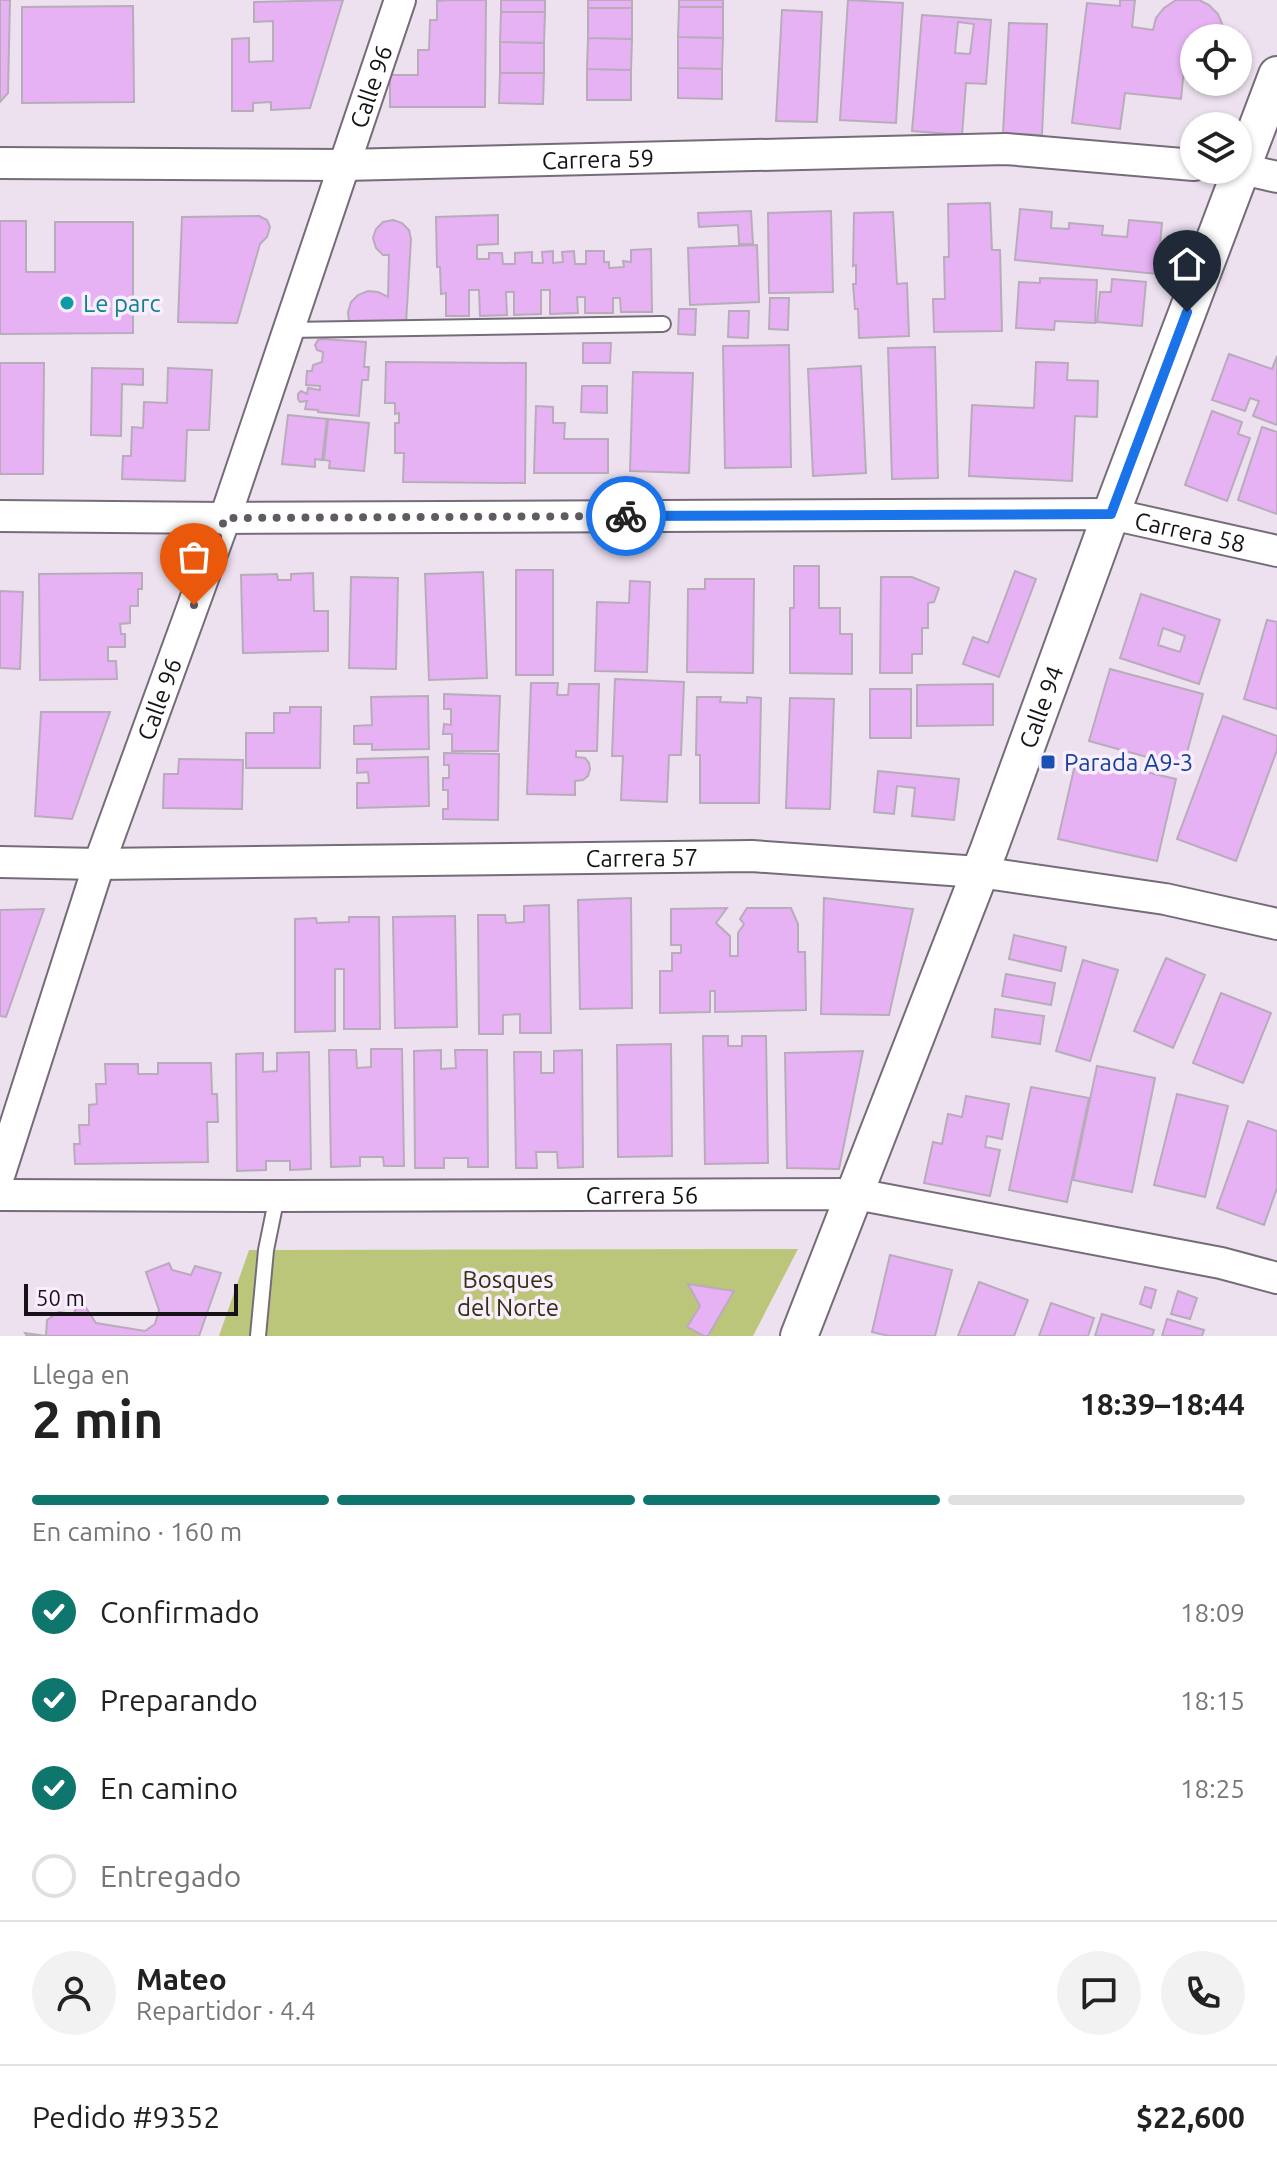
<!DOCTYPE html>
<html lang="es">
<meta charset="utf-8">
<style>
:root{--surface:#fff;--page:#f2f2f2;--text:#222;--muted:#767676;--line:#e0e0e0;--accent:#0f766e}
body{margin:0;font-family:Ubuntu,sans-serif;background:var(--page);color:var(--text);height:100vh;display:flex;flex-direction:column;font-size:30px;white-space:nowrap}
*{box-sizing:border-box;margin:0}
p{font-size:26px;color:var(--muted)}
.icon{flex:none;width:44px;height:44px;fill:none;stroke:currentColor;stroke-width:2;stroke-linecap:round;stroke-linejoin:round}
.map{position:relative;height:1336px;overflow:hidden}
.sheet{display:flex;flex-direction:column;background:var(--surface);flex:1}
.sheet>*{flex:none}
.buttons{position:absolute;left:1180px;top:24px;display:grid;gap:16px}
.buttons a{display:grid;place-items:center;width:72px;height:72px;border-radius:50%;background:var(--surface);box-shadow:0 2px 6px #0004;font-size:40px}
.scale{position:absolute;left:24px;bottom:20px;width:214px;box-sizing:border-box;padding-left:8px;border:4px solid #161217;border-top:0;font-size:22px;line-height:28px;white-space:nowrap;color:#161217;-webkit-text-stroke:6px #faeefe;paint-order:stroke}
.pin{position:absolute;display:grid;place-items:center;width:68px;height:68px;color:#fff;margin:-82px -34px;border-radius:50% 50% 50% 0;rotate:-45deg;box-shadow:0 0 8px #0007}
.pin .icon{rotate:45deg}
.courier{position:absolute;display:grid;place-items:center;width:80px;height:80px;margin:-40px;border:6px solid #1a73e8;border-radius:50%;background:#fff;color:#222;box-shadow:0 2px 10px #0007}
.head em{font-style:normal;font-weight:700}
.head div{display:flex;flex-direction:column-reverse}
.head{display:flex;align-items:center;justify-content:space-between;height:136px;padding:0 32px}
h1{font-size:52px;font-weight:700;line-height:60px}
.bar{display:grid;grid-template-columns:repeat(4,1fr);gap:12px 8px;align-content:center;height:96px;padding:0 32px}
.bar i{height:10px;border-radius:6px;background:var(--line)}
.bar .current{background:var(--accent)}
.bar p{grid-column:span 4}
.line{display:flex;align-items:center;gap:20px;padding:0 32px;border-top:2px solid var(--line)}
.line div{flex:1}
.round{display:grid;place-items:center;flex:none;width:84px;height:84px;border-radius:42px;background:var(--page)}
ol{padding:0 32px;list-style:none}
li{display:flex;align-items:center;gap:24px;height:88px}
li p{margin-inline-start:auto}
li .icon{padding:8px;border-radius:50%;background:var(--accent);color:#fff;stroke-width:4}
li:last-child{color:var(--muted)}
li i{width:44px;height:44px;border:4px solid var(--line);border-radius:50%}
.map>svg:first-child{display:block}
.green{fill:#bcc67a}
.building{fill:#e6b2f4;stroke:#b8acbb;stroke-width:2;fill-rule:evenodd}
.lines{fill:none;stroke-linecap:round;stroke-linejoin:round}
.service-casing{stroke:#766c79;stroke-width:18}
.minor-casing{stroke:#766c79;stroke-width:34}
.tertiary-casing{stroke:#766c79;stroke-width:40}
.service{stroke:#fff;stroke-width:14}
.minor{stroke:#fff;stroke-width:30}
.tertiary{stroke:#fff;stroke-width:36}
.done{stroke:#615a63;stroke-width:8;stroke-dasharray:0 14.4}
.route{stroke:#1a73e8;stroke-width:10}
.culture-dot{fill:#0f9aa8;stroke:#faeefe;stroke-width:3}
.transit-dot{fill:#1a4fb4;stroke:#faeefe;stroke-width:3}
.labels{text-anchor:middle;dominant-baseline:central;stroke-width:7;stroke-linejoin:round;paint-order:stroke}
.street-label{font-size:24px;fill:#161217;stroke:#faeefe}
.culture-label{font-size:24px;fill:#0d838f;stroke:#faeefe;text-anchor:start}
.transit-label{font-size:24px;fill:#164399;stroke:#faeefe;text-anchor:start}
.park-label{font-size:24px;fill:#2f330f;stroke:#faeefe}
</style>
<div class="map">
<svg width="1277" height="1336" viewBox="0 0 1277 1336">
<rect width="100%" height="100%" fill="#ede1f0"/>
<path class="green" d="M798,1249l-45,87h-534l30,-86z"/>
<path class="building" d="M0,0h10l-2,93 -8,9z
M343,0l-33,108 -39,2v-8l-18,1v8h-21v-72l17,-1v24l24,-1v-40l-19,1v-20z
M448,0h38l-1,107h-95v-32h28v-25h11l1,-30h7v-19z
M501,0h44v12h-44z
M588,0h44v8h-44z
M679,0h44v7h-44z
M848,0l55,3 -7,120 -56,-3z
M1120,0h15l-3,27 21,3 3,-12 8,-10 12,-8h23l10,5 9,9 5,12v12h-29v31h-10l-3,30 -56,-6 -5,36 -48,-6 15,-120 33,3z
M133,6l1,96 -112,1v-96z
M679,7h44v31l-45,-1z
M588,8h44v31l-44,-1z
M782,10l40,2 -5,110 -41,-1z
M501,12h44l-1,31 -44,-1z
M922,15l69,5 -5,64 -20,-1 -4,52 -50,-4zM958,22l16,2 -4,30 -15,-1z
M1009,23l38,1 -5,111 -39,-2z
M678,37l45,1 -1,31 -44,-1z
M588,38l44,1 -1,31 -44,-1z
M500,42l44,1v30h-44z
M678,68l44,1v30l-44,-1z
M587,69l44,1v30h-44z
M500,73h44l-1,31 -44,-1z
M990,203l2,47h8l2,81 -68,1 -1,-33h12l-1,-42h5l-1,-53z
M1020,209l32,3 -1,16 18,1v-6l34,3 -1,9 25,2 2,-17 33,3 -5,51 -142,-14z
M751,211l2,33h-14l-1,-19 -39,2 -1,-14z
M831,211l2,81 -64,1 -1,-80z
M893,212l4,72 10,-1 2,53 -50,2 -1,-29h-3l-2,-25h3v-19l-3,1 1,-53z
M498,215v29l-21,1v14h12v-6h13l1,11h12v-11l17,-1v11h11l-1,-11 11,-1v12l10,-1 -1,-10 12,-1 1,13h11v-13h18v11h5v6l15,-1 -1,-6 8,1v-12l20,-1 1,63h-31l-1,-14h-7v15h-28v-16h-8l1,16 -28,1v-24h-9v24l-27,1v-23h-8l1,23 -27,1 -1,-26h-10v26h-23v-23l-5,1 -1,-27h-3l-1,-50z
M259,216l8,4 3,7 -3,10 -7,7 -23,79 -59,-1 4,-105z
M393,220l9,3 7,7 2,9 -5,85 -57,-2 -1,-10 3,-10 7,-7 10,-4 10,1 10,5 1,-42h-6l-7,-7 -3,-10 3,-9 7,-7z
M0,221h26v51h29v-50h78v111l-133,1z
M757,245l2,57 -69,3 -2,-57z
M1040,278l57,2 -2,43 -40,-2 -1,9 -38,-2 3,-46 21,1z
M1112,279l34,3 -4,44 -45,-4 3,-30h11z
M770,298h19l-1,32 -19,-1z
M679,309h17l-1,26 -17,-1z
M729,311h20l-1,27 -20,-1z
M323,339l43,3 -2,25h5l-1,13h-6l-3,36 -41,-4v-2l-13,-1 2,-8 -7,1 -2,-3v-5l3,-3 6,3 1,-6 12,2v-4l-14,-1 1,-14h5l1,-6 9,-3 1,-10 -6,-2 -2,-5 3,-5z
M583,343h28l-1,20h-27z
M789,345l2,122 -66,1 -2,-122z
M935,347l3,131 -46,1 -4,-131z
M1229,354l43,15 5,-13v69l-24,-9 6,-15 -9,-3 -5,13 -33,-11z
M386,362l140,1 -1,120 -122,-1 1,-29h-9v-30h4v-10l-4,1v-11h-10z
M1036,362l32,1 -1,17 31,1 -1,36 -22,-1 -3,65 -103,-5 3,-71 62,3z
M0,363h44l-1,111h-43z
M861,366l5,107 -53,3 -5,-107z
M92,368l51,1v16l-21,-1 -1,52 -30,-1z
M168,368l44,2 -3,60h-22l-2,51 -63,-2 1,-23h8l1,-29 11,1 1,-26 23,1z
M633,372l60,1 -4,100 -59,-2z
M582,386h25v27l-26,-1z
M536,406l17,1v16h12l-1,16h44v34h-74z
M1212,411l30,11 -4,12 12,4 -23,63 -42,-16z
M288,415l39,4 -5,41 -7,-1v8l-33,-3z
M328,419l41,4 -5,48 -35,-3 1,-7 -6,-1z
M1262,427l15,5v82l-39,-14z
M794,566h25v42h21v26h12v40l-62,-1v-65h4z
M516,570h37v105h-37z
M1015,571l21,8 -37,98 -36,-13 10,-27 15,6z
M483,572l4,106 -58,2 -4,-106z
M142,573v16h-4v17h-8v17l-10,1 1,10h4v13h-17v14h8l1,18 -77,1 -1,-106z
M313,573l1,38h14v40l-85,2 -2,-78 36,-1 1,6h13v-6z
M351,577l47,1 -2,91 -47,-1z
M881,577h31l27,11 -5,14 -6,1v25h-6v26h-10v19h-32z
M705,579h49l-1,94 -66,-1 1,-83h17z
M630,581l20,1 -3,90 -52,-1 2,-69 32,1z
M0,591l23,1 -3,77 -20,-1z
M1141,594l79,26 -21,64 -79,-26zM1163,628l22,8 -5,16 -22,-7z
M1267,620l10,2v87l-33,-10z
M1110,669l93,25 -20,73 -94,-26z
M615,679l69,3 -3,73h-12l-2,47 -46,-2 2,-44h-11z
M531,683h27l-1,12h11l1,-11h30l-2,67h-21v6l9,1 4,5 1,6 -2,7 -5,4 -8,1v14l-48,-1z
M993,684v41l-76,1v-41z
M870,689h41v49h-41z
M444,694l56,2 -2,55h-46v-17h-9l1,-10 7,1v-16h-7z
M428,696l1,53 -57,1v-6h-18v-18l18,-1 -1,-28z
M697,697h24l-1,5 27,1v-6l14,1 -2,105h-59v-48h-4z
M790,698l44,1 -4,110 -44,-1z
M290,707h31l-1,61h-74v-35h28v-20h16z
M41,712h69l-38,107 -37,-3z
M1223,716l54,20v14l-41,111 -59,-22z
M444,753l55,1 -1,66 -55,-1v-10h5v-19h-5v-12h6v-13h-5z
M1077,756l99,23 -19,82 -99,-22z
M428,757l1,49 -72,2v-25h12l-1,-11 -11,1v-14z
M179,759l64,1 -1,49 -79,-1 1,-34h14z
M878,771l81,8 -5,41 -42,-4 3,-28 -18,-2 -3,28 -20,-2z
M631,898l1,110 -52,1 -2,-109z
M824,898l89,11 -24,106 -68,-1z
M549,905l2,128h-31v-19l-17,1v19h-24l-1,-119h27l1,8 18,-1v-16z
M727,908l-11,15 14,13v20h8v-23l6,-9 -4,-5 7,-11h44l7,16v28h7l1,58 -91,2v-21h-5v21l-50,1v-42h12v-18h9v-8h-10v-36z
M44,909l-38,108 -6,-1v-106z
M455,916l2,111 -62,1 -2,-111z
M349,917h30l1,112h-36v-60h-9v62l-40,1v-113l21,-1 1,5 32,-1z
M1014,935l52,12 -5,24 -52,-12z
M1166,958l39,17 -32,73 -39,-17z
M1083,960l35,10 -28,91 -34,-10z
M1006,974l49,9 -4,22 -49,-9z
M1221,993l50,20 -28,70 -50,-20z
M995,1009l49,7 -4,28 -48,-7z
M703,1036h25v10h14v-10h24l2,127 -63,1z
M671,1044l1,112 -54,1 -1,-112z
M371,1049h31l2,117h-20l-1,-9h-23v9l-29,1 -2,-117h27l1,18 14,-1z
M441,1050v19l15,-1 -1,-18h32l1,117h-20v-9h-24v10h-29l-1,-117z
M582,1050l1,117 -25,1 -1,-16h-21l1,16h-21l-2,-116h27v21h13v-22z
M863,1051l-24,118 -52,-1 -2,-115z
M309,1052l2,117 -21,1v-9h-24v9l-29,1 -1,-117 27,-1v19l14,-1v-18z
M158,1063h53l1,31h5l1,28h-11l1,40 -133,2 -1,-20h6l-1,-19h10v-20l8,-1 -1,-20h10l-1,-20h33v10h20z
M1097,1066l58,12 -23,114 -59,-12z
M1031,1087l58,11 -22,104 -58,-12z
M1177,1094l51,12 -23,91 -51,-12z
M966,1096l43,8 -7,35 -15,-3 -2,11 15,3 -10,46 -66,-13 9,-41 9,2 6,-30 14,3z
M1248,1121l29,10v57l-13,37 -47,-17z
M890,1255l62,15 -17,66h-46l-17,-4z
M169,1263l3,7 19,5 4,-9 26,7 -22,63h-172l-2,-3 21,3 1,-16 12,-8 15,2 5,-17 17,26 49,8 10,-7 4,-14 -13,-38z
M979,1282l49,18 -14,36h-56z
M688,1284l46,7 -26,45h-4l-17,-9 13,-21z
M1145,1287l11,3 -5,18 -11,-4z
M1178,1291l19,7 -7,21 -19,-5z
M1051,1303l43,15 -6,18h-49z
M1102,1314l52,16 -2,6h-57z
M1167,1319l37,11 -2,6h-40z"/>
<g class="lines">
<defs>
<path id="service" d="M288,330l375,-6
M258,1336l8,-86 11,-54"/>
<g id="minor">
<path id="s1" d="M0,163l344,2 662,-16 188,16"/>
<path d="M1238,168l39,9"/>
<path id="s2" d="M0,516l225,2 886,-4 166,37"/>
<path id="s3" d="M0,862l99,2 653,-8 227,16 186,27 112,25"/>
<path id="s4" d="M0,1173l99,-309 126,-346 175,-518"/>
<path id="s5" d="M0,1195l277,1 579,-2 365,69 56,15"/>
</g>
<g id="tertiary">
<path id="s6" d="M799,1336l190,-487 122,-335 166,-439"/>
</g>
</defs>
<use href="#service" class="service-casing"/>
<use href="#minor" class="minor-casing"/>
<use href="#tertiary" class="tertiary-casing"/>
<use href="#service" class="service"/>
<use href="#minor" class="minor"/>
<use href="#tertiary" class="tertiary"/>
</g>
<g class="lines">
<path class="done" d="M194,605l31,-87 401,-2"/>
<path class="route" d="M626,516l485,-2 76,-202"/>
</g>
<circle class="culture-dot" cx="67" cy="303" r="8"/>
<rect class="transit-dot" x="1040" y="754" width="16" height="16" rx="4"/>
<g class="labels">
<g class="street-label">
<text stroke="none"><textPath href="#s4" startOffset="1148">Calle 96</textPath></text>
<text stroke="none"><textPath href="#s1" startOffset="598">Carrera 59</textPath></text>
<text stroke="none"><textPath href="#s2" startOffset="1192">Carrera 58</textPath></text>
<text stroke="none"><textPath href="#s4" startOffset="500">Calle 96</textPath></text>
<text stroke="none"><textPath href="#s6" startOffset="674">Calle 94</textPath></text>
<text stroke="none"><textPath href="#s3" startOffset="642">Carrera 57</textPath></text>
<text stroke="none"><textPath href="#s5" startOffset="642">Carrera 56</textPath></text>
</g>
<g class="culture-label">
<text x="83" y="303">Le parc</text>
</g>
<g class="transit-label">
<text x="1064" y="762">Parada A9-3</text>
</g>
<g class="park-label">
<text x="508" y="1279">Bosques<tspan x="508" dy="28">del Norte</tspan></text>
</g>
</g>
</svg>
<div class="buttons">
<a><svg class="icon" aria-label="locate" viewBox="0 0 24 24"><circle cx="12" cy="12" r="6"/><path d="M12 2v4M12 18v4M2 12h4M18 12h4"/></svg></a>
<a><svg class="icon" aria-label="layers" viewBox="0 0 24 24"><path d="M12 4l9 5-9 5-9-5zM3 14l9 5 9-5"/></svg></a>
</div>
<div class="scale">50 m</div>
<div class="pin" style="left:194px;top:605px;background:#ea580c"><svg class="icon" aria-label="bag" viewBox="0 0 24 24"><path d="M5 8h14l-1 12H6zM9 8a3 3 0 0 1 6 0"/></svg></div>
<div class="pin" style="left:1187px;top:312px;background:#1f2937"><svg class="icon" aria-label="home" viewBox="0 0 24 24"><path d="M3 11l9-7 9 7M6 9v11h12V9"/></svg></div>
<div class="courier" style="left:626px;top:516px"><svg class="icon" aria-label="bike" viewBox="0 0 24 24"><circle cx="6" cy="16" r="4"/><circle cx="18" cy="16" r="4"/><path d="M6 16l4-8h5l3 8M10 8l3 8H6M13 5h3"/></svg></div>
</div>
<section class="sheet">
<div class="head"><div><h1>2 min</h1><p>Llega en</p></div><em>18:39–18:44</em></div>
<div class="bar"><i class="current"></i><i class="current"></i><i class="current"></i><i></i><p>En camino · 160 m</p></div>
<ol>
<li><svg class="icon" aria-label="check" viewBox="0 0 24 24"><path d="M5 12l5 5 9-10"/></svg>Confirmado<p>18:09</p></li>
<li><svg class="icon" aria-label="check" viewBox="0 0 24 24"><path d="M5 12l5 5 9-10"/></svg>Preparando<p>18:15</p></li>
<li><svg class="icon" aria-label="check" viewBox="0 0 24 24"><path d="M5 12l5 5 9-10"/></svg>En camino<p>18:25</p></li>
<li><i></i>Entregado</li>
</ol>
<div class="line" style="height:144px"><a class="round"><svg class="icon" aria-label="person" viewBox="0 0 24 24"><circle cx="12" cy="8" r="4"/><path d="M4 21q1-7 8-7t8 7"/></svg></a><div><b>Mateo</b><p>Repartidor · 4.4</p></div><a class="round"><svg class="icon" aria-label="chat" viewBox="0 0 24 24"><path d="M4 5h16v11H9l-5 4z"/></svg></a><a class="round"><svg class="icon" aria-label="phone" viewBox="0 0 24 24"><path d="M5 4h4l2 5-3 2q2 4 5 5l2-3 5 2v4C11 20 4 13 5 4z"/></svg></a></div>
<div class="line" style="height:104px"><div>Pedido #9352</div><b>$22,600</b></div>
</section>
